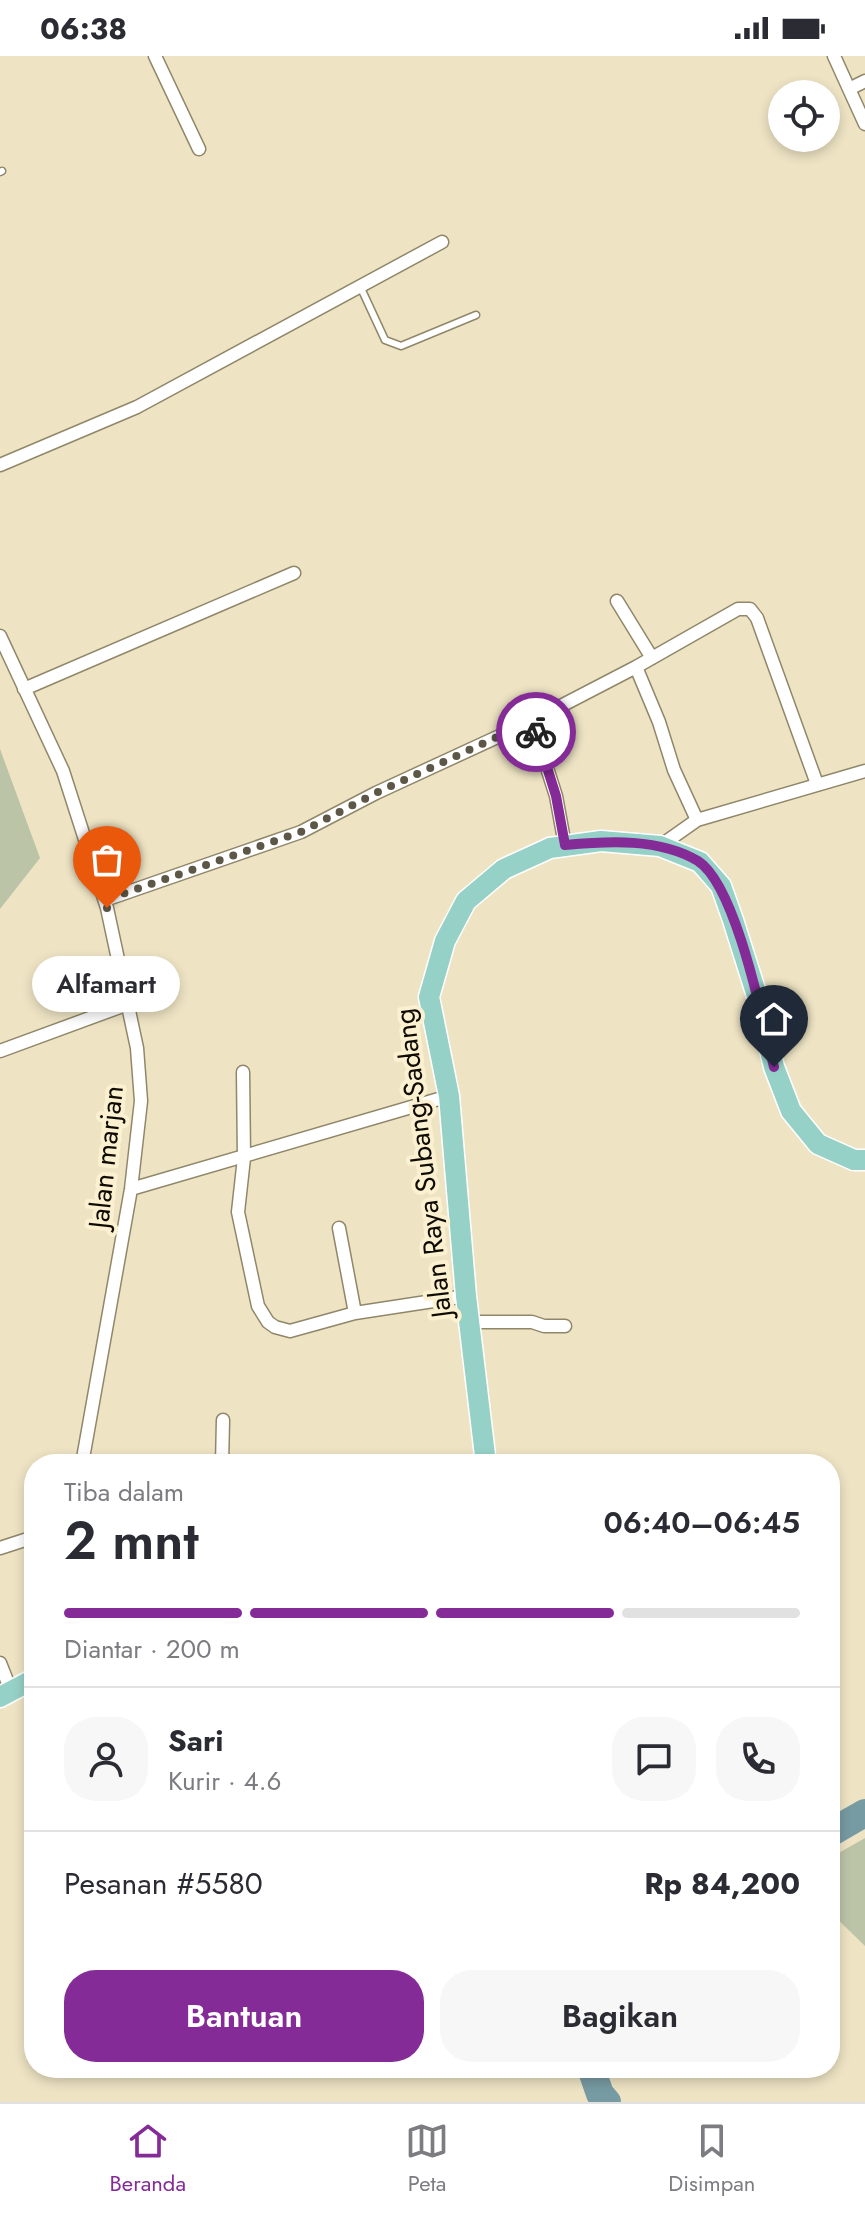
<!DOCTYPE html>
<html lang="id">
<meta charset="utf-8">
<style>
:root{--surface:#fff;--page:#f7f7f7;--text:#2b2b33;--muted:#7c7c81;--line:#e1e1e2;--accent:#852b97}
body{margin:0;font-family:Jost,sans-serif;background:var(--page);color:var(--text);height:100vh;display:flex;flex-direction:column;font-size:30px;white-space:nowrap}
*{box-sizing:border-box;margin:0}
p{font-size:26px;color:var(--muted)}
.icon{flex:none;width:44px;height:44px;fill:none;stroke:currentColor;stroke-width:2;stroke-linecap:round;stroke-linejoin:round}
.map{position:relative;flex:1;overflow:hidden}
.side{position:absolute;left:24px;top:1398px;width:816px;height:624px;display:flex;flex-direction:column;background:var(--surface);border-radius:32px;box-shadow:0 4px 12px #0003}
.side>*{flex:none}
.controls{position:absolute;left:768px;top:24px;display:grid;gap:16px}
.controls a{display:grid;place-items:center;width:72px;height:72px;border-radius:50%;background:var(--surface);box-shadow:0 4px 12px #0003;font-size:40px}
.pin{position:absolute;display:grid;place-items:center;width:68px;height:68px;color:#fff;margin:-82px -34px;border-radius:50% 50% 50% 0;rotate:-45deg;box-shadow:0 0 8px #0007}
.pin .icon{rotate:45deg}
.courier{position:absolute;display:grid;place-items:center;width:80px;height:80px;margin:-40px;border:6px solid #852b97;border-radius:50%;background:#fff;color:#222;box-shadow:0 2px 10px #0007}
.bubble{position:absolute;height:56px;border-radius:28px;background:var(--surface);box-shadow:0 4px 12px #0003;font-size:26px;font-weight:600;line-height:56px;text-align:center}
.summary em{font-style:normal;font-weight:600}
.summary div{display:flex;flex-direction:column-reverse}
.summary{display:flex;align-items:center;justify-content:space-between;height:136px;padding:0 40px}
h1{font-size:52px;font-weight:600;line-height:60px}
.bar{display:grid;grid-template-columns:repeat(4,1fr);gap:12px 8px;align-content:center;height:96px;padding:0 40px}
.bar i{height:10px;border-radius:6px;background:var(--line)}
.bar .current{background:var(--accent)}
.bar p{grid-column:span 4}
.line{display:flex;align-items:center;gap:20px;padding:0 40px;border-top:2px solid var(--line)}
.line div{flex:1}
.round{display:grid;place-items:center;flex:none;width:84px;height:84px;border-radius:32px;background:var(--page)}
.action{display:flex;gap:16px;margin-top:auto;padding:16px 40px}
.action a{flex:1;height:92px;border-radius:32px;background:var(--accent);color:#fff;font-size:32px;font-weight:600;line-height:92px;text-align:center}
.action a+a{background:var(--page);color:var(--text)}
.status{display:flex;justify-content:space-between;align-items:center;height:56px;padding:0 40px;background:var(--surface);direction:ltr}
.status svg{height:22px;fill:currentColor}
.dock{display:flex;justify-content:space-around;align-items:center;height:112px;border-top:2px solid var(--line);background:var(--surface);font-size:22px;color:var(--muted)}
.dock a{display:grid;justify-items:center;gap:4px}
.dock .current{color:var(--accent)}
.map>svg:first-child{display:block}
.green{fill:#bcc4a8}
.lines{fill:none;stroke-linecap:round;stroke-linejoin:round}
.river{stroke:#779ba3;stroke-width:28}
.lane-casing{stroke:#90876a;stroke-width:9}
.street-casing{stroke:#90876a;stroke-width:15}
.primary-casing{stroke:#fff;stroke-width:23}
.lane{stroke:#fff;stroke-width:6}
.street{stroke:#fff;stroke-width:12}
.primary{stroke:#96d1c7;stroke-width:20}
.done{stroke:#5d5747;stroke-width:8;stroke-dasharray:0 14.4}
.route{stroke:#852b97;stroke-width:10}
.labels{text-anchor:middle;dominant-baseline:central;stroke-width:8;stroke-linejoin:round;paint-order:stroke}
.street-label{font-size:28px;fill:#0f0b03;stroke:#fbf1d1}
</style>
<div class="status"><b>06:38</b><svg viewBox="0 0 49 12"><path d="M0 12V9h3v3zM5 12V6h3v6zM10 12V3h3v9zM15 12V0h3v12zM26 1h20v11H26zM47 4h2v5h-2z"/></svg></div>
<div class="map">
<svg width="865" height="2046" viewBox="0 0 865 2046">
<rect width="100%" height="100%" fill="#eee4c4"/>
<path class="green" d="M0,693l40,109 -40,51z
M865,1782v108l-35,-34v-54z"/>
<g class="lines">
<path class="river" d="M830,1777l35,-20
M591,2012l9,26 7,8"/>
<defs>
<path id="lane" d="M0,116l2,-1
M360,230l25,54 16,6 75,-31"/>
<path id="street" d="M155,0l44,93
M834,0l15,33 16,-8
M849,33l16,35
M0,409l137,-58 305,-165
M617,545l35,57
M0,580l63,135 44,137 30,140 4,53 -10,88 -49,275
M636,611l102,-58h12l7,9 60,166
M24,633l270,-116
M565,789l-9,-49 -24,-75 104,-54 23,55 15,48 23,50
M660,790l37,-26 168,-49
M105,844l196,-68 75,-39 156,-72
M0,995l128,-47
M243,1016l1,86 -6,54 20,94 10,16 7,5 15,4 65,-18 111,-17
M131,1133l318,-93
M339,1172l16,85
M471,1266h61l12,4h21
M222,1408l1,-44
M0,1492l34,-11
M0,1607l11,28"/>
<path id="primary" d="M486,1408l-20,-168 -17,-200 -20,-99 16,-56 21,-40 38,-32 46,-21 51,-7 59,5 40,16 21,24 12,34 24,76 17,71 17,44 27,33 36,16h11
M0,1641l34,-18"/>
</defs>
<use href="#lane" class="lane-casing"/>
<use href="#street" class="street-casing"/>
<use href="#primary" class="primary-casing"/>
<use href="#lane" class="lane"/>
<use href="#street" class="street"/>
<use href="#primary" class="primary"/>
</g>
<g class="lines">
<path class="done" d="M107,852l-2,-8 196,-68 75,-39 156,-72 4,11"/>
<path class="route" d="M536,676l20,64 9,49c44,-4 94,-7 133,16 38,24 65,161 76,206"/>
</g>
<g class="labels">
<g class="street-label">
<text transform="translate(106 1101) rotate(-84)">Jalan marjan</text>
<text transform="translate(423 1107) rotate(-97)">Jalan Raya Subang-Sadang</text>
</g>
</g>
</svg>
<div class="controls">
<a><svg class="icon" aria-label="locate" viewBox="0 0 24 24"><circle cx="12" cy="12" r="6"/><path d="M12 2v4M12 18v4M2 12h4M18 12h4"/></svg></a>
</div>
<div class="pin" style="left:107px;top:852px;background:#ea580c"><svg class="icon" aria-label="bag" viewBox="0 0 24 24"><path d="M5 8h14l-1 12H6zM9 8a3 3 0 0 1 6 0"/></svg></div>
<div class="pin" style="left:774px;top:1011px;background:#1f2937"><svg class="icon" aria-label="home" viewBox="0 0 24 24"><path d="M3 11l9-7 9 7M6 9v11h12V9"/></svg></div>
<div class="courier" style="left:536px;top:676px"><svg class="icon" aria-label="bike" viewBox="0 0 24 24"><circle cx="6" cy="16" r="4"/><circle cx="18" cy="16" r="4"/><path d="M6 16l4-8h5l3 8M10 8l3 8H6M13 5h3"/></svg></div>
<div class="bubble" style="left:32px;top:900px;width:148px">Alfamart</div>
<section class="side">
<div class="summary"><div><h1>2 mnt</h1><p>Tiba dalam</p></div><em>06:40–06:45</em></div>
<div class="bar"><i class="current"></i><i class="current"></i><i class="current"></i><i></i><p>Diantar · 200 m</p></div>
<div class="line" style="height:144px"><a class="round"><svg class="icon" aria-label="person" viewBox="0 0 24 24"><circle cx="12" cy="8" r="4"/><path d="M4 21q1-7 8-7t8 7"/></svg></a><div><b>Sari</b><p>Kurir · 4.6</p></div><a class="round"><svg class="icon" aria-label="chat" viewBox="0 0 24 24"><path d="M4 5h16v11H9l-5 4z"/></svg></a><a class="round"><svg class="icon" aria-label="phone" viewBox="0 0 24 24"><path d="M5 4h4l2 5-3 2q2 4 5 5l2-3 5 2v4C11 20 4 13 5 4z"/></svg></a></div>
<div class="line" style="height:104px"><div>Pesanan #5580</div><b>Rp 84,200</b></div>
<div class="action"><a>Bantuan</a><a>Bagikan</a></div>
</section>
</div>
<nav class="dock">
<a class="current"><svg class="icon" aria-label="home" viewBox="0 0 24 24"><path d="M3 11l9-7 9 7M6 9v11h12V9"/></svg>Beranda</a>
<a><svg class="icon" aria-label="map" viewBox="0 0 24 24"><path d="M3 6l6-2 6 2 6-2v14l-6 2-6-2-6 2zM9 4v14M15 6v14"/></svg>Peta</a>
<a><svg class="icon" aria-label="saved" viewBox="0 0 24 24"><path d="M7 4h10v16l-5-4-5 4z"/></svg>Disimpan</a>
</nav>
